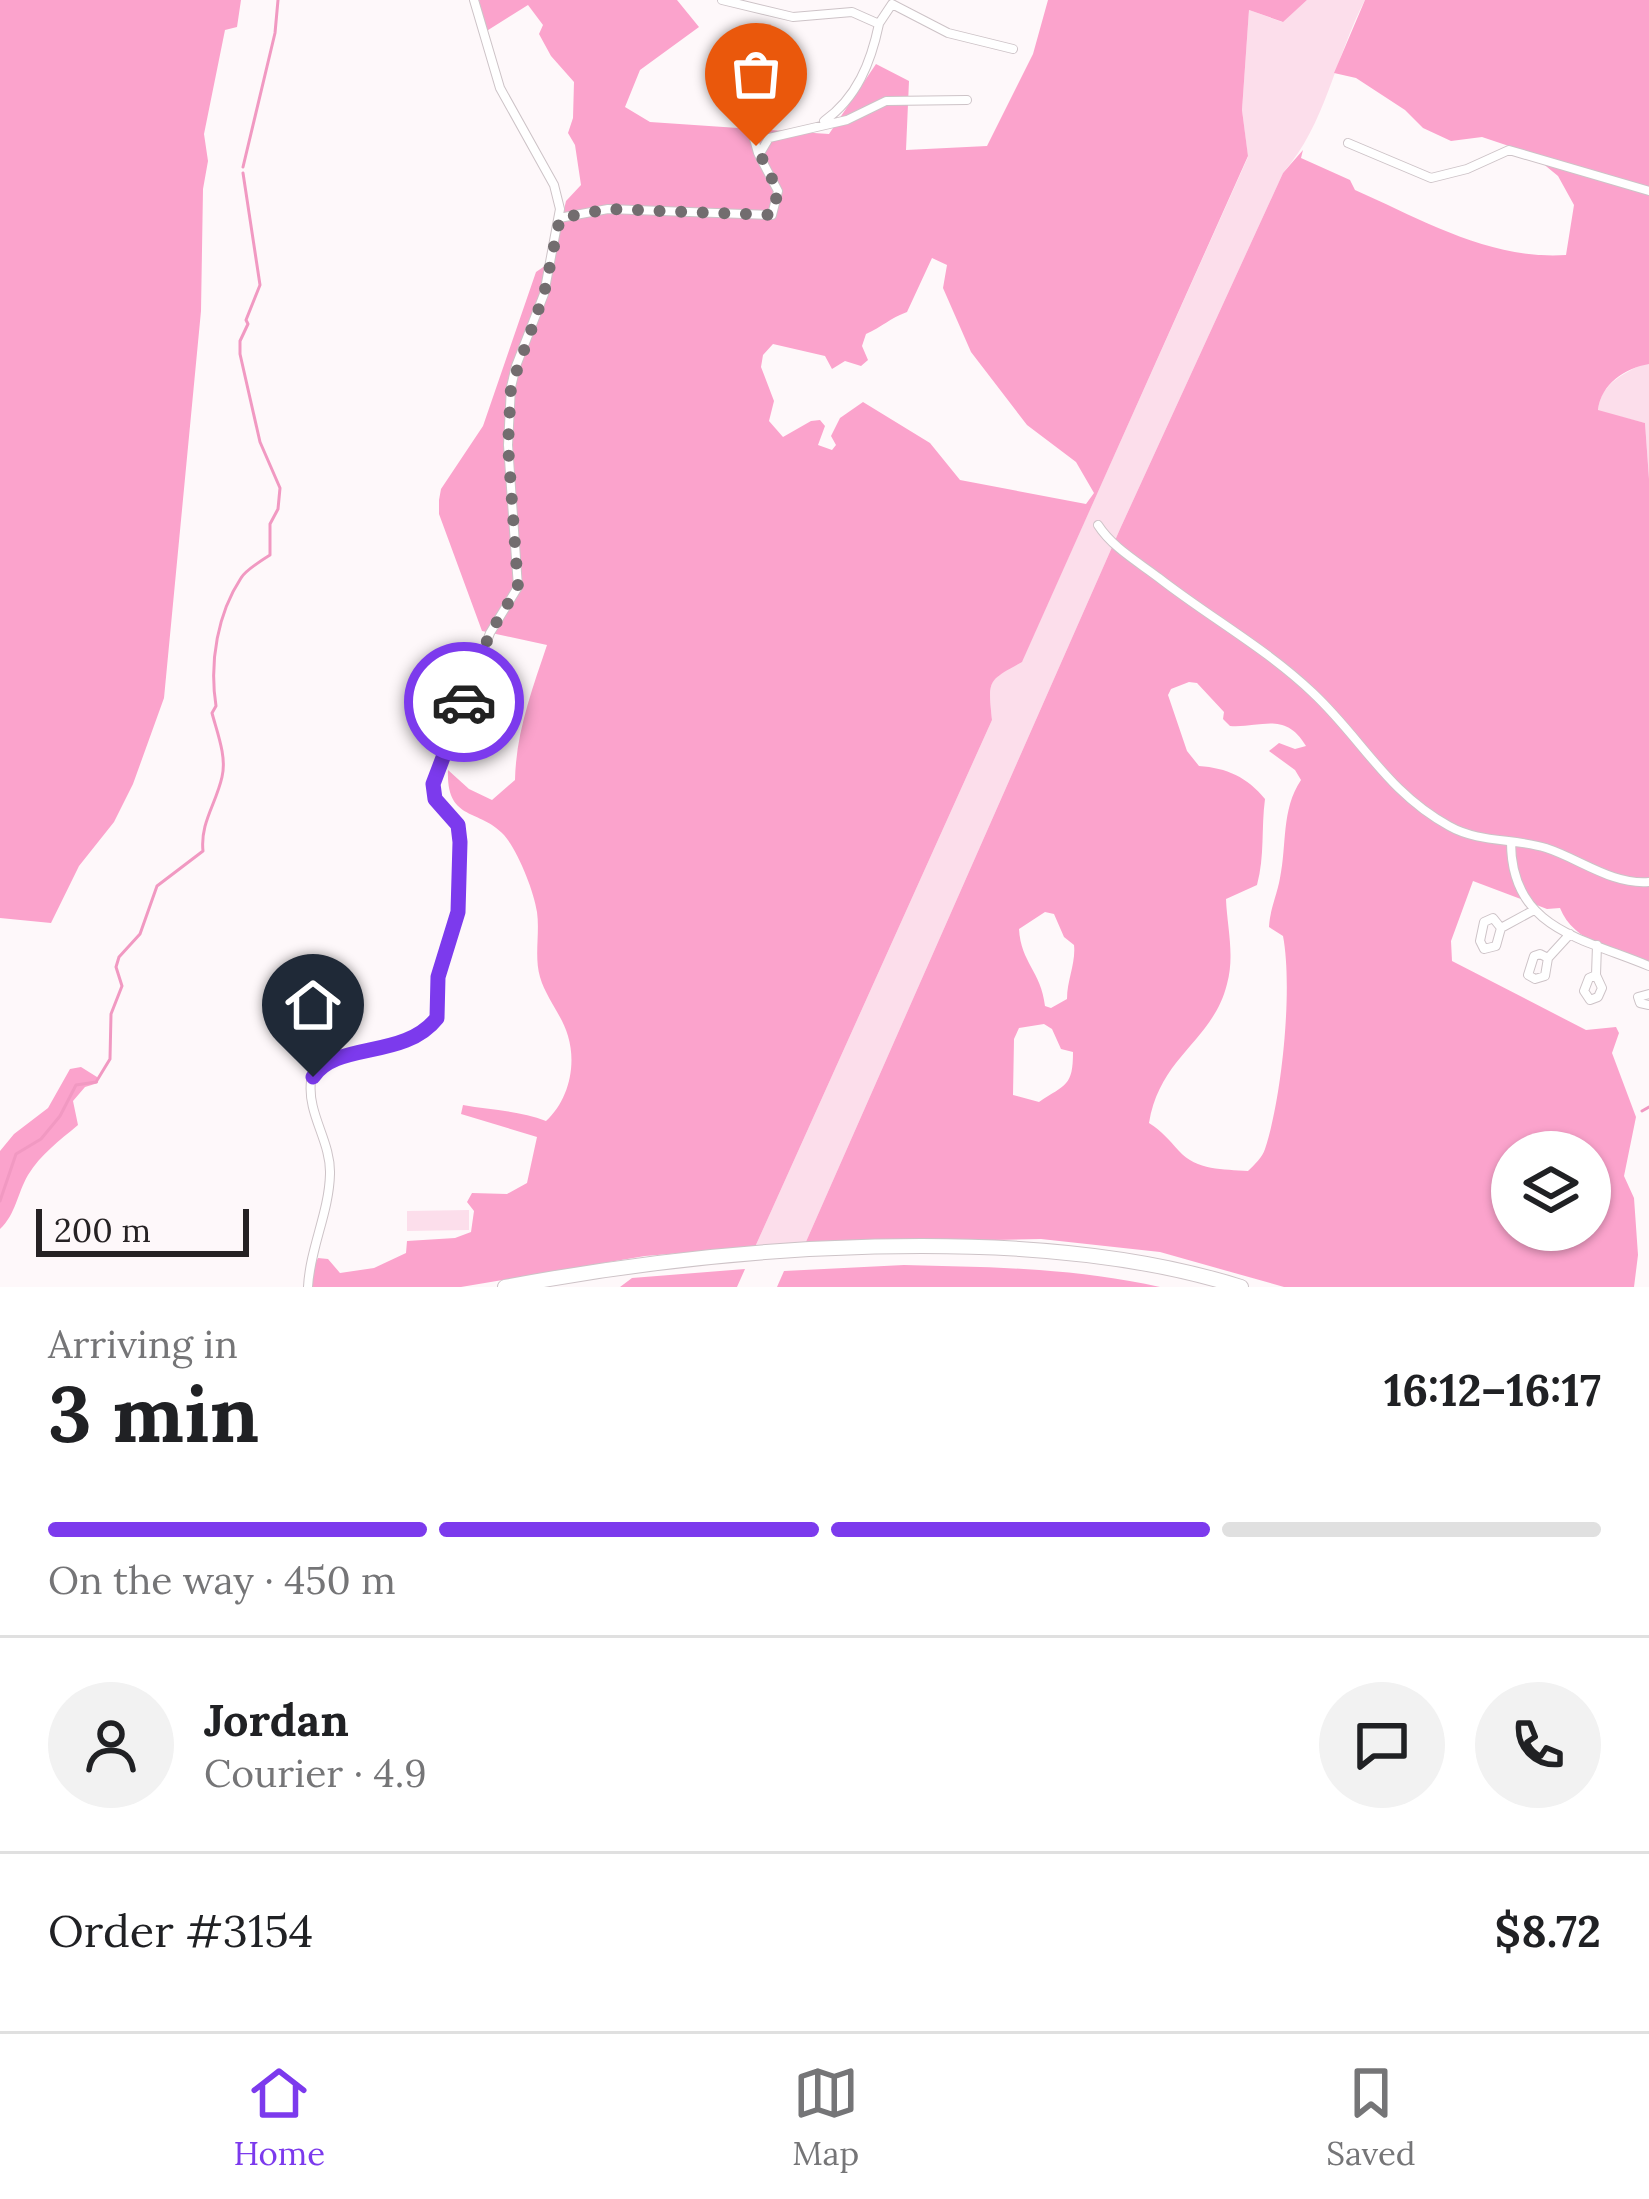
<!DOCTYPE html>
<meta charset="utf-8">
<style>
:root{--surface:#fff;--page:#f2f2f2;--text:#202124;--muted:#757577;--line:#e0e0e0;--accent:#7c3aed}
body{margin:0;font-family:Lora,serif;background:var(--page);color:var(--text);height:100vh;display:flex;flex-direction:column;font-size:45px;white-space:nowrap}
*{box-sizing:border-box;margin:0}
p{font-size:39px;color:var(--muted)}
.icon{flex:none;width:66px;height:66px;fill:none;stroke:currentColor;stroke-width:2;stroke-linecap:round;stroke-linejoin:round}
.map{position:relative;height:1287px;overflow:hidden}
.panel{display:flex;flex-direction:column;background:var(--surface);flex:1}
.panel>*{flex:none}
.tools{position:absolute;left:1491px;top:1131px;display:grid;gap:24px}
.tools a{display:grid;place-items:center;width:120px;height:120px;border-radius:50%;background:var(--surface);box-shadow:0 3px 9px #0004;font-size:60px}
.scale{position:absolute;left:36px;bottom:30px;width:213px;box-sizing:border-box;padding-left:12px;border:6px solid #262224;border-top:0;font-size:33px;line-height:42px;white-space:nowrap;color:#262224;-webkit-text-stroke:9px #fef8fa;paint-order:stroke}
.pin{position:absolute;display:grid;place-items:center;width:102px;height:102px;color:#fff;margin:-123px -51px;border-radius:50% 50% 50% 0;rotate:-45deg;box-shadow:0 0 12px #0007}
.pin .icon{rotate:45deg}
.courier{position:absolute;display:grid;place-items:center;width:120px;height:120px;margin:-60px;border:9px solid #7c3aed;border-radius:50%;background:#fff;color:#222;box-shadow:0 3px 15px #0007}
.summary em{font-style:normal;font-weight:800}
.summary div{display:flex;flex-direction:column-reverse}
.summary{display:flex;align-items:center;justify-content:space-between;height:204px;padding:0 48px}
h1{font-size:78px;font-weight:800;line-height:90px}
.bar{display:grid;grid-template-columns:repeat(4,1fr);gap:18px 12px;align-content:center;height:144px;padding:0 48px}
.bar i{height:15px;border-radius:9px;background:var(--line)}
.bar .active{background:var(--accent)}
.bar p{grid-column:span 4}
.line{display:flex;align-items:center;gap:30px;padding:0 48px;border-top:3px solid var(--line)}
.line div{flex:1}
.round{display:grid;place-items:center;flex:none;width:126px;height:126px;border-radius:63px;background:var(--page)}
.tab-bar{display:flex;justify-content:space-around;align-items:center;height:168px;border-top:3px solid var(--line);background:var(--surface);font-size:33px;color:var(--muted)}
.tab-bar a{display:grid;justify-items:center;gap:6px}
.tab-bar .active{color:var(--accent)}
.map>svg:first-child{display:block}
.green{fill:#fcdeeb}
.forest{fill:#fba3cc;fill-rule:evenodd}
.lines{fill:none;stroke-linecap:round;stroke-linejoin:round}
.stream{stroke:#f199c2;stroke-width:3}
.street-casing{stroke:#cdc3c7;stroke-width:10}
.highway-casing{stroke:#cdc3c7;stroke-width:16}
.street{stroke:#fff;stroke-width:8}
.highway{stroke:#fff;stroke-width:14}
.done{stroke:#726d6f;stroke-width:12;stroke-dasharray:0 21.6}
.route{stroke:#7c3aed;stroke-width:15}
</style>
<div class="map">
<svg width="1649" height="1287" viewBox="0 0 1649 1287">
<rect width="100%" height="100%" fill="#fef8fa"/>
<path class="green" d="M1307,0h58c-30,57 -39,124 -82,173l-163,356 -315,715 -50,3 237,-527c-4,-40 -5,-39 30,-59l226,-504 -6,-47 7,-100 33,12z
M1646,362l3,2v115l-4,-56 -47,-12c3,-29 25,-36 48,-49z
M469,1210v20l-62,1v-20z"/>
<path class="forest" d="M0,0h241l-4,27 -12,3 -21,104 4,27 -5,28 -2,122 -37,387 -31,86 -19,38 -35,44 -28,57 -51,-5z
M479,0h198l22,27 -59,43 -15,37 25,15 179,12 47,-70 33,17 -3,69 81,-4 46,-92 15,-54h259l-24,22 -34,-12 -7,100 6,46 -226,506c-35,19 -34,18 -30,58l-237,527 -110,9 -184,31h-149l1,-19 5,-10 10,1 12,14 34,-5 32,-15 1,-12 48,-3 16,-6 3,-21 -7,-9 5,-9 35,1 20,-11 10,-46 -76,-23 2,-9c28,5 57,6 83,16 22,-20 31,-55 22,-85 -6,-21 -22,-38 -28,-59 -6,-20 0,-44 -3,-65 -3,-21 -19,-61 -33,-77 -25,-27 -58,-13 -56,-65l21,19 23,11 23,-20c1,-48 17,-90 32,-135l-65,-14 -43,-117v-14l2,-11 42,-63 53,-154 16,-11 14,-60 15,-16 -6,-40 -7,-12 5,-15 1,-36 -23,-26 -12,-22 4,-9 -15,-20 -43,27zM932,258l15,7 -4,23 28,64 56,73 49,37 18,31 -8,11 -126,-24 -30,-37 -67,-41 -23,16 -9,18 5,9 -4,5 -14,-5 7,-19 -5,-6 -9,1 -28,16 -14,-16 5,-20 -13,-34 2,-12 10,-11 52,12 7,13 13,-8 16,5 7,-6 -6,-14 4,-12c16,-7 24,-16 41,-22z
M1365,0h284v364c-24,4 -48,20 -51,46l47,13 4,56v484c-33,-13 -75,-20 -89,-55l-13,1 -74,-28 -22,60 1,20 134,69 30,-3 3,6 -7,20 24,64 -12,59 10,22 4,57 -4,32h-350l-124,-35 -119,-13 -236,5 315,-715 163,-356 20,-23 -2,8 49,22 5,10c68,30 135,70 211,65l8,-50 -16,-29 -28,-23 -48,-16 -31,4 -28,-13 -18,-18 -49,-32 -22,-5zM1189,682l8,1 27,29 -1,7 7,7c32,2 55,-15 76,20l-11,3 -16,-6 -10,8 26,19 6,10c-20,30 -14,65 -21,98 -3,17 -10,31 -11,49l14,9c10,52 -1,162 -18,213 -3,9 -10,15 -17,22 -25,-2 -51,0 -69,-20 -11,-12 -16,-19 -30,-28 11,-67 64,-82 78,-139 8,-28 0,-58 -1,-85l31,-14c8,-30 4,-56 8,-86 -18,-22 -38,-31 -66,-33l-12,-15 -19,-56 3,-6zM1045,912l9,2 10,23 10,8c2,18 -7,35 -7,54l-16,9 -6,-2c-4,-35 -24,-43 -26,-77zM1044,1024l8,5 9,20 12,3c0,34 -7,32 -34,50l-26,-7 1,-56 5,-11zM1512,1152h78v78h-78z
M81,1067l16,10 1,6 -13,4 -12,14 5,24c-19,16 -37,29 -50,50 -11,19 -12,39 -28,54v-78l14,-17 34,-26 22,-39z
M904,1265c86,2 172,3 256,22h-383l7,-16z
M745,1269l-8,18h-117l12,-9z"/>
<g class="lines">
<path class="stream" d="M243,167l32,-134 3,-33
M1642,1111l7,-4
M0,1201l16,-47 25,-15 19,-23 16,-31 20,-3 14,-23 1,-45 11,-28 -6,-19 3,-10 21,-23 17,-48 46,-35c-3,-28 13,-47 19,-74 5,-20 -5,-45 -10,-64l4,-7c-7,-45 2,-93 25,-128 4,-7 21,-18 29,-23v-31l8,-15 2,-21 -20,-46 -20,-88v-13l8,-17 -2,-4 14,-35 -17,-112"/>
<defs>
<path id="street" d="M722,0l71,17 59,-5 27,12c-8,38 -22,74 -55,97
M880,22l12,-18 56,29 65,16
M720,82l25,25 13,46
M1348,143l83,35 36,-9 42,-19 140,41
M559,218l49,-9 164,6 6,-24 -19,-36 10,-17 78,-18 39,-19 81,-1
M1098,525c14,22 40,37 61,53 50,39 108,71 154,115 49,46 74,99 136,133 30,17 65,12 97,22 34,11 66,37 103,34
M1511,842c0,87 71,96 138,124
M1501,928l-8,-10 -9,4 -4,19 4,8 12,-3 5,-18 33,-18
M1548,958l-3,18 -10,3 -7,-4 6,-19 6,-2 8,4 22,-24
M1596,975l6,13 -4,9 -8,3 -6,-9 5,-13 7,-3 1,-30
M1649,994l-11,3 2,6 9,2
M308,1287c2,-39 21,-74 22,-113 1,-33 -23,-60 -19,-93 19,-40 94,-21 126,-63l1,-40 20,-66 2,-70 -2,-17 -23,-26 -2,-15 57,-151 28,-46 -10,-142 3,-58 5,-21 28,-72 16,-85 -6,-24 -54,-97 -26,-88"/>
<path id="highway" d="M505,1287c215,-41 526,-67 736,0"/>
</defs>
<use href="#street" class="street-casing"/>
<use href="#highway" class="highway-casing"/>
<use href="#street" class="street"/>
<use href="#highway" class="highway"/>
</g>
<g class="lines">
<path class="done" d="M464,702l26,-69 28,-46 -10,-142 3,-58 33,-93 16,-76 48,-9 164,6 6,-24 -22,-45"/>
<path class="route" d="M313,1077c23,-36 91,-17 124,-59l1,-41 20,-65 2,-70 -2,-17 -23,-26 -2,-15 31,-82"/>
</g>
</svg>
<div class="tools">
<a><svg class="icon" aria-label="layers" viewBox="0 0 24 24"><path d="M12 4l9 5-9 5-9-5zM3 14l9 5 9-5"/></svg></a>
</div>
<div class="scale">200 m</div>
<div class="pin" style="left:756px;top:146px;background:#ea580c"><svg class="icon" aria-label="bag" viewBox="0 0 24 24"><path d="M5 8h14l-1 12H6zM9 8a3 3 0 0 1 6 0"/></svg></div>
<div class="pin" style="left:313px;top:1077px;background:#1f2937"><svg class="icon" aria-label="home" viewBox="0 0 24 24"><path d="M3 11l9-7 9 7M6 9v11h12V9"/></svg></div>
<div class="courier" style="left:464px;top:702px"><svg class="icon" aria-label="car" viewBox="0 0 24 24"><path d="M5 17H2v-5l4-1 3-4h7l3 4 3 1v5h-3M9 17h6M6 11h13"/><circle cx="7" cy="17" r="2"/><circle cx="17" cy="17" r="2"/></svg></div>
</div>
<section class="panel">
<div class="summary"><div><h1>3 min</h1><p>Arriving in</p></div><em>16:12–16:17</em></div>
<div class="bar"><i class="active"></i><i class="active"></i><i class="active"></i><i></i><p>On the way · 450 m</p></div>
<div class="line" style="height:216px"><a class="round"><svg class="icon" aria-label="person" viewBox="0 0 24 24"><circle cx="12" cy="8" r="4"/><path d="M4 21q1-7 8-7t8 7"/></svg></a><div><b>Jordan</b><p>Courier · 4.9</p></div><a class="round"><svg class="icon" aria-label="chat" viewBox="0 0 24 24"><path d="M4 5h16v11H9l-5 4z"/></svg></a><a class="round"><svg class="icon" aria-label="phone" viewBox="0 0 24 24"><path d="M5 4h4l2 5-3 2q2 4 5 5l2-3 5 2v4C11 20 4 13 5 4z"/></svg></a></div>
<div class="line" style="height:156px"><div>Order #3154</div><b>$8.72</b></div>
</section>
<nav class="tab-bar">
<a class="active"><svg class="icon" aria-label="home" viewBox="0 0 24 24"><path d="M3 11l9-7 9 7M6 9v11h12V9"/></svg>Home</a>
<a><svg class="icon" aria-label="map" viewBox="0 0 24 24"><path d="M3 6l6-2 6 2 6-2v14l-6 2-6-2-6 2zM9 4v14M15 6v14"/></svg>Map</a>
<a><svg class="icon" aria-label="saved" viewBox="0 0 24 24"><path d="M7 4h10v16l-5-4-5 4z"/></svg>Saved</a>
</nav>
